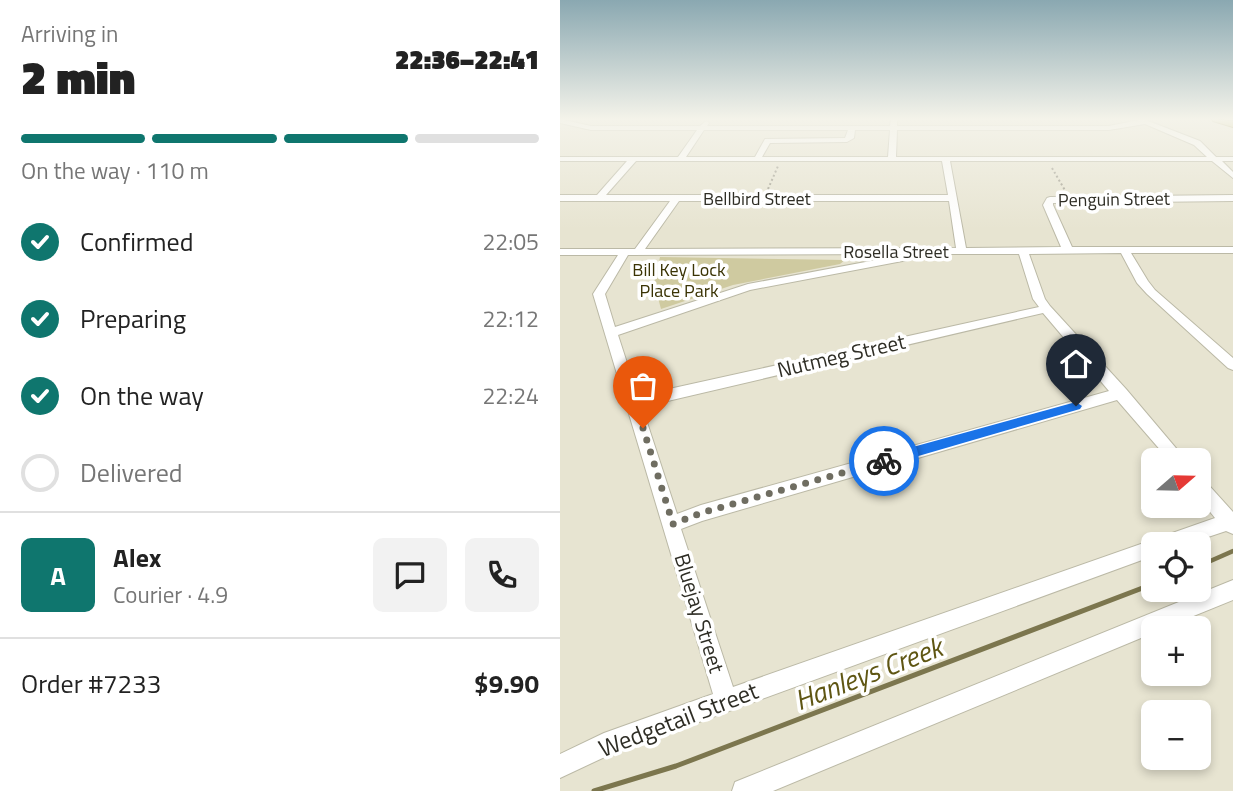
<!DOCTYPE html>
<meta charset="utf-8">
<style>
:root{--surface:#fff;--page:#f2f2f2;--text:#222;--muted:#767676;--line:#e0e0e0;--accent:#0f766e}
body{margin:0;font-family:"Titillium Web",sans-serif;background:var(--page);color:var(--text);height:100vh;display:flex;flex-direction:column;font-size:26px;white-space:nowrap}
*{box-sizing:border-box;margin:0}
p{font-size:23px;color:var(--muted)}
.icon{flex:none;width:38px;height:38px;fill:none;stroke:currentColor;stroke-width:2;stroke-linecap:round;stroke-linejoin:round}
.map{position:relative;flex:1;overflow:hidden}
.drawer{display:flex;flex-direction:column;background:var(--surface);width:560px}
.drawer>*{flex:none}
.needle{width:46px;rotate:70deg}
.fabs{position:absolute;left:581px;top:448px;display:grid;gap:14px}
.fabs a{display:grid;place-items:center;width:70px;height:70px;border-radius:10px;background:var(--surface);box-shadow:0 4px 10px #0003;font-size:35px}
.pin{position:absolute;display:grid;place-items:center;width:60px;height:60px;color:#fff;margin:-72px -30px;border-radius:50% 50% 50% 0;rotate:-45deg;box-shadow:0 0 7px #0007}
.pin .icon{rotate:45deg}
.courier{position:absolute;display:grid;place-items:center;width:70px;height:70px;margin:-35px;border:5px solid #1a73e8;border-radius:50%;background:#fff;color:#222;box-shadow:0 2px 9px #0007}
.summary em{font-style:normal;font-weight:800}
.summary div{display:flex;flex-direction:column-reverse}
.summary{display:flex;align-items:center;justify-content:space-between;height:119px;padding:0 21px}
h1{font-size:46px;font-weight:800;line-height:52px}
.bar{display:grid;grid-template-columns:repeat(4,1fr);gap:10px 7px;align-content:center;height:84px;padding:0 21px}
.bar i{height:9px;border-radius:5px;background:var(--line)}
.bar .current{background:var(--accent)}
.bar p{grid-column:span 4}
.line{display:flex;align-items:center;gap:18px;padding:0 21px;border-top:2px solid var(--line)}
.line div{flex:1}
.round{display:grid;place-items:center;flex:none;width:74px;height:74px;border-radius:10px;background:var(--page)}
ol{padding:0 21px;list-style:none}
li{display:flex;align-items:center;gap:21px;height:77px}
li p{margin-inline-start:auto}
li .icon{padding:7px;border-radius:50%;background:var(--accent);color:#fff;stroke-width:4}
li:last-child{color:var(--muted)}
li i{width:38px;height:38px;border:4px solid var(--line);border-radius:50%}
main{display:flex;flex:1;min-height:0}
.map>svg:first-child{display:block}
.green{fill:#cfcaa0}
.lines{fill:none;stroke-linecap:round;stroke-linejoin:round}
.stream-far1{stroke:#7c764e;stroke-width:4.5}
.stream{stroke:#7c764e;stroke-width:5}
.minor-casing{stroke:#bbb9a6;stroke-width:2}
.primary-casing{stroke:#766b10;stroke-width:2}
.path{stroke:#9c998b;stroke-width:2;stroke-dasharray:2 2.5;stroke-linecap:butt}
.minor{fill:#fff;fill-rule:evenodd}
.primary{fill:#c4bb68;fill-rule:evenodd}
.route{fill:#1a73e8}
.done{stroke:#6f6d61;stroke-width:7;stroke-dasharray:0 12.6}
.labels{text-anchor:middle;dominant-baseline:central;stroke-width:7;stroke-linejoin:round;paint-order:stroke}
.far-street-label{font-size:18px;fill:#2e2d25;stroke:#fff}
.far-park-label{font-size:18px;fill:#3a3304;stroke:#fff}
.street-label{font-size:21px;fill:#2e2d25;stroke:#fff}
.near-street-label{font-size:24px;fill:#2e2d25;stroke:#fff}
.near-water-label{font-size:28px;font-style:italic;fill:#5f5613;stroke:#fff}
</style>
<main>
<section class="drawer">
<div class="summary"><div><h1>2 min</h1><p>Arriving in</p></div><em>22:36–22:41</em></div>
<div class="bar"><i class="current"></i><i class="current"></i><i class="current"></i><i></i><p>On the way · 110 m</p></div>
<ol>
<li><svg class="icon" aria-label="check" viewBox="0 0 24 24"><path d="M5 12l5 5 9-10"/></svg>Confirmed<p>22:05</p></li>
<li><svg class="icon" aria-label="check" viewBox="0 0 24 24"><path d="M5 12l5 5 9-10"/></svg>Preparing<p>22:12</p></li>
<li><svg class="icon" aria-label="check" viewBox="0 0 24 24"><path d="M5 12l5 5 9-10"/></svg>On the way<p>22:24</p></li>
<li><i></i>Delivered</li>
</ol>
<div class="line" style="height:126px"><b class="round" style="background:var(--accent);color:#fff">A</b><div><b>Alex</b><p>Courier · 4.9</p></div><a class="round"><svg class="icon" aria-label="chat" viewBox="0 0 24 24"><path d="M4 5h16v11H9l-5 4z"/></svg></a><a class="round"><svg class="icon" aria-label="phone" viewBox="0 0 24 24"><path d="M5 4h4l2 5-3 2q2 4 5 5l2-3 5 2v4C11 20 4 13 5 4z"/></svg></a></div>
<div class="line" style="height:91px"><div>Order #7233</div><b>$9.90</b></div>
</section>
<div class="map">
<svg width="673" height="791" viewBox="0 0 673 791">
<rect width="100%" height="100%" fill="#e7e4d1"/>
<path class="green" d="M100,257l185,3 -5,4 -107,21 -72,24 -7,-26z"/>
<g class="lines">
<path class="stream-far1" d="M639,566l34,-15"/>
<path class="stream" d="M34,791l82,-25 477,-182"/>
<defs>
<path id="minor" d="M0,119l31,7h109l6,-5 3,2 -2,3h183l1,-7h6v7h212l34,-7 57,22 16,16h17v4h-11l11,11v6l-21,-17h-262l16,87 95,-1 -18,-42 4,-7 3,-1 183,-2v6l-180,2v2l19,42h161v6h-102l17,28 7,9 78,68v12l-5,-2 -81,-74 -10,-11 -16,-30 -92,1 16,45 5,7 76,83 60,71h-17l-52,-60 -415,121 -21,8 52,158 482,-169 -16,-20v-19l6,2 28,31v22l-7,-3 -39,13h-34v12l-544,199 -49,23v-24l44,-21 109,-39 -120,-400 25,-39h-58v-6h75l35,-48h-110v-6h37l30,-34h-67v-4h118l19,-27h-106l-31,-7zM585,124l49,21 13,12h-311l1,-27h212zM144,130h144l-3,8 -80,1 -10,18h-69zM295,130h35l-2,27h-126l8,-14 77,-1 7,-4zM76,161h306l6,34h-342zM119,201h270l7,47 -311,1zM348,254l-160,30 -133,43 -10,-33 23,-39zM350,254h109l14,45 6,8 -379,84 -22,6 -20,-62 132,-45 163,-31 1,-2zM483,313l66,78 -408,114 -24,9 -35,-107z
M673,580v20l-69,28h-11v5l-380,158h-41l3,-9z"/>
<path id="primary" d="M652,119l21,2v6l-20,-6z"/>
</defs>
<use href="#minor" class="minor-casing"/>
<use href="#primary" class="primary-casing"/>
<path class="path" d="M492,168l14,24
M208,189l10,-23"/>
<use href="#minor" class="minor"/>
<use href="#primary" class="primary"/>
</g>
<linearGradient id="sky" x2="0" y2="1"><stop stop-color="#8aa8b1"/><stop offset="0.52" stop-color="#f4f3ea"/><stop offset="1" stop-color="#f4f3ea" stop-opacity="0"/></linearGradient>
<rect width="673" height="229" fill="url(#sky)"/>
<path class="route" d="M516,402l6,4 -2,3 -196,57 -6,-5 6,-6z"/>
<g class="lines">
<path class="done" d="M83,428l30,96 28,-11 183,-52"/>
</g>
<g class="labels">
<g class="far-street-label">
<text x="197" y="198">Bellbird Street</text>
<text transform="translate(554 199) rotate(-1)">Penguin Street</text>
<text x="336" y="251">Rosella Street</text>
</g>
<g class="far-park-label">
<text x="119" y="269">Bill Key Lock<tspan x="119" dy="21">Place Park</tspan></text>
</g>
<g class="street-label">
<text transform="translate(281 355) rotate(-13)">Nutmeg Street</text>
<text transform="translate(140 613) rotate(73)">Bluejay Street</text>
</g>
<g class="near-street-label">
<text transform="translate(118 719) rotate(-21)">Wedgetail Street</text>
</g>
<g class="near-water-label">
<text transform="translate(308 673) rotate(-21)">Hanleys Creek</text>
</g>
</g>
</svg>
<div class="fabs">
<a><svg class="needle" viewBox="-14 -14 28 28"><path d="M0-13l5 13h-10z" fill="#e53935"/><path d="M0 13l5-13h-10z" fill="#767676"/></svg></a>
<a><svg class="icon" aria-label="locate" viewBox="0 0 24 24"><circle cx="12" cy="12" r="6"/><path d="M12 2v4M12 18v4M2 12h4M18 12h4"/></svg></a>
<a>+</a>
<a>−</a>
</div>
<div class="pin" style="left:83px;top:428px;background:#ea580c"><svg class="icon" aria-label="bag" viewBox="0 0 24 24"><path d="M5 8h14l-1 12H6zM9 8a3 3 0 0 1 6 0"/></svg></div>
<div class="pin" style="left:516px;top:406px;background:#1f2937"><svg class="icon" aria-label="home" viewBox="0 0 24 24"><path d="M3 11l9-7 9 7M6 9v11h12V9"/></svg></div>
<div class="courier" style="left:324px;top:461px"><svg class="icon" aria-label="bike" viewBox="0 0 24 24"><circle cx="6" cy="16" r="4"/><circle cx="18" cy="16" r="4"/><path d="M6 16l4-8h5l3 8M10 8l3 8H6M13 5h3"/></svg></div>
</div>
</main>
